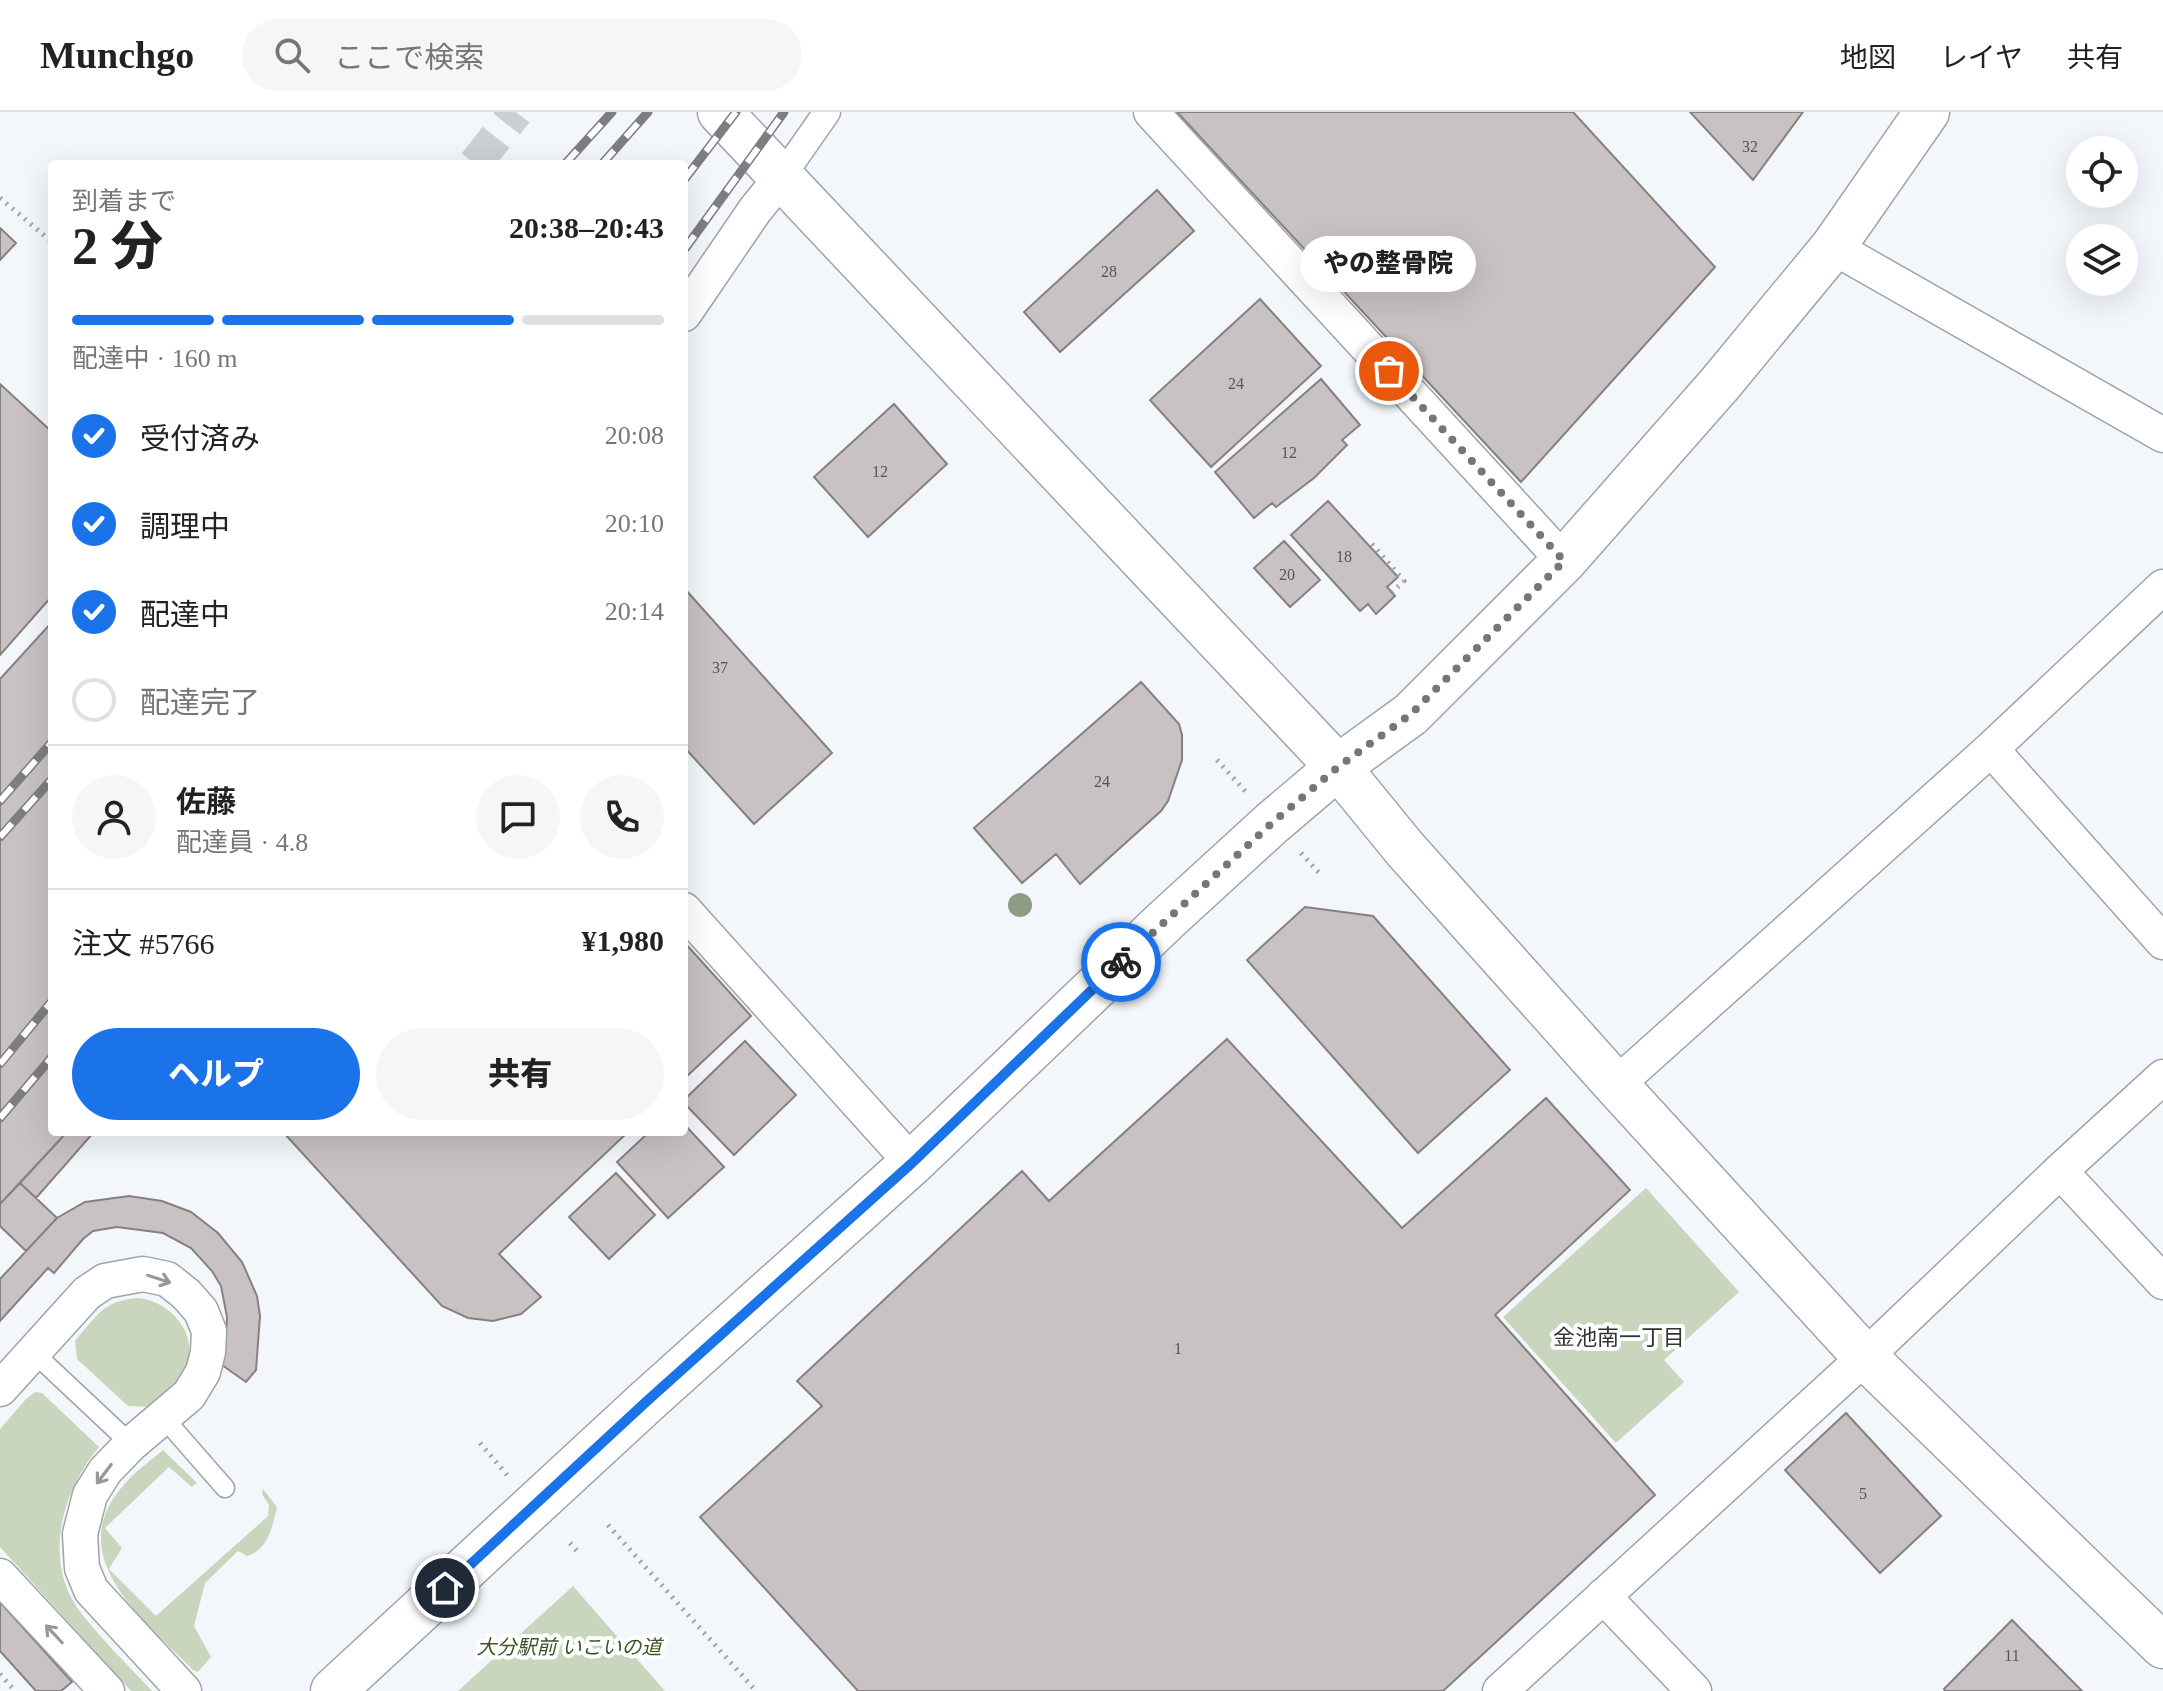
<!DOCTYPE html>
<html lang="ja">
<meta charset="utf-8">
<style>
:root{--surface:#fff;--page:#f6f6f6;--text:#222;--muted:#767676;--line:#e0e0e0;--accent:#1a73e8}
body{margin:0;font-family:"Times New Roman","Noto Sans JP",serif;background:var(--page);color:var(--text);height:100vh;display:flex;flex-direction:column;font-size:30px;white-space:nowrap}
*{box-sizing:border-box;margin:0}
p{font-size:26px;color:var(--muted)}
.icon{flex:none;width:44px;height:44px;fill:none;stroke:currentColor;stroke-width:2;stroke-linecap:round;stroke-linejoin:round}
.map{position:relative;flex:1;overflow:hidden}
.details{position:absolute;left:48px;top:48px;width:640px;height:976px;display:flex;flex-direction:column;background:var(--surface);border-radius:8px;box-shadow:0 8px 32px #0002}
.details>*{flex:none}
.controls{position:absolute;left:2066px;top:24px;display:grid;gap:16px}
.controls a{display:grid;place-items:center;width:72px;height:72px;border-radius:50%;background:var(--surface);box-shadow:0 8px 32px #0002;font-size:40px}
.pin{position:absolute;display:grid;place-items:center;width:68px;height:68px;color:#fff;margin:-34px;border:4px solid #fff;border-radius:50%;box-shadow:0 2px 8px #0007}
.courier{position:absolute;display:grid;place-items:center;width:80px;height:80px;margin:-40px;border:6px solid #1a73e8;border-radius:50%;background:#fff;color:#222;box-shadow:0 2px 10px #0007}
.bubble{position:absolute;height:56px;border-radius:28px;background:var(--surface);box-shadow:0 8px 32px #0002;font-size:26px;font-weight:800;line-height:56px;text-align:center}
.head em{font-style:normal;font-weight:800}
.head div{display:flex;flex-direction:column-reverse}
.head{display:flex;align-items:center;justify-content:space-between;height:136px;padding:0 24px}
h1{font-size:52px;font-weight:800;line-height:60px}
.bar{display:grid;grid-template-columns:repeat(4,1fr);gap:12px 8px;align-content:center;height:96px;padding:0 24px}
.bar i{height:10px;border-radius:6px;background:var(--line)}
.bar .current{background:var(--accent)}
.bar p{grid-column:span 4}
.line{display:flex;align-items:center;gap:20px;padding:0 24px;border-top:2px solid var(--line)}
.line div{flex:1}
.round{display:grid;place-items:center;flex:none;width:84px;height:84px;border-radius:42px;background:var(--page)}
ol{padding:0 24px;list-style:none}
li{display:flex;align-items:center;gap:24px;height:88px}
li p{margin-inline-start:auto}
li .icon{padding:8px;border-radius:50%;background:var(--accent);color:#fff;stroke-width:4}
li:last-child{color:var(--muted)}
li i{width:44px;height:44px;border:4px solid var(--line);border-radius:50%}
.action{display:flex;gap:16px;margin-top:auto;padding:16px 24px}
.action a{flex:1;height:92px;border-radius:48px;background:var(--accent);color:#fff;font-size:32px;font-weight:800;line-height:92px;text-align:center}
.action a+a{background:var(--page);color:var(--text)}
header{display:flex;align-items:center;gap:48px;box-sizing:border-box;height:112px;padding:0 40px;background:var(--surface);border-bottom:2px solid var(--line)}
header strong{font-size:38px}
nav{display:flex;gap:44px;margin-inline-start:auto;font-size:28px}
.search{width:560px;height:72px;background:var(--page);display:flex;align-items:center;gap:20px;box-sizing:border-box;padding:0 28px;border-radius:44px;color:var(--muted);font-size:30px}
.map>svg:first-child{display:block}
.green{fill:#c9d5bd}
.building{fill:#c9c2c2;stroke:#868180;stroke-width:2}
.lines{fill:none;stroke-linecap:round;stroke-linejoin:round}
.minor-tunnel{stroke:#ccd0d3;stroke-width:34;stroke-dasharray:34 17;stroke-linecap:butt}
.service-casing{stroke:#a0a4a8;stroke-width:21}
.pedestrian-casing{stroke:#a0a4a8;stroke-width:29}
.minor-casing{stroke:#a0a4a8;stroke-width:37}
.tertiary-casing{stroke:#a0a4a8;stroke-width:47}
.path{stroke:#a1a4a7;stroke-width:5;stroke-dasharray:2 6;stroke-linecap:butt}
.service{stroke:#fff;stroke-width:18}
.pedestrian{stroke:#fff;stroke-width:26}
.minor{stroke:#fff;stroke-width:34}
.tertiary{stroke:#fff;stroke-width:44}
.rail-casing{stroke:#7c7e81;stroke-width:9}
.rail{stroke:#fff;stroke-width:6;stroke-dasharray:18;stroke-linecap:butt}
.tree{fill:#8f9c84}
.oneway{stroke:#989899}
.done{stroke:#747779;stroke-width:8;stroke-dasharray:0 14.4}
.route{stroke:#1a73e8;stroke-width:10}
.labels{text-anchor:middle;dominant-baseline:central;stroke-width:8;stroke-linejoin:round;paint-order:stroke}
.number-label{font-size:16px;fill:#565657}
.park-label{font-size:20px;font-style:italic;fill:#3e5223;stroke:#fff}
.neighbourhood-label{font-size:22px;fill:#303233;stroke:#fff}
</style>
<header>
<strong>Munchgo</strong>
<div class="search"><svg class="icon" aria-label="search" viewBox="0 0 24 24"><circle cx="10" cy="10" r="6"/><path d="M15 15l6 6"/></svg>ここで検索</div>
<nav><a>地図</a><a>レイヤ</a><a>共有</a></nav>
</header>
<div class="map">
<svg width="2163" height="1579" viewBox="0 0 2163 1579">
<rect width="100%" height="100%" fill="#f3f7fb"/>
<path class="green" d="M1646,1076l93,104 -75,68 20,22 -68,61 -113,-126z
M139,1186c33,4 63,39 45,73 -7,13 -24,25 -35,36l-21,-1 -51,-47 -2,-18c22,-26 29,-41 64,-43z
M35,1280l7,1 57,54c-38,45 -57,115 -18,166 21,27 47,52 71,78h-21l-131,-144v-118l26,-30z
M163,1338l34,33 -5,4 -23,-20 -64,61 17,20 -13,21 47,47 112,-100 1,-11 -7,-11 1,-5 14,18c-5,20 -8,42 -30,49l-9,-5 -33,32 -11,43 17,31 -13,15 -5,-2c-46,-48 -132,-112 -71,-183 11,-14 27,-25 41,-37z
M573,1474l92,105h-207z"/>
<path class="building" d="M1177,0h396l142,155 -194,215z
M1690,0h113l-50,68z
M1157,78l37,41 -134,121 -36,-40z
M0,116l16,15 -16,17z
M1260,187l61,67 -110,101 -61,-67z
M1321,267l39,46 -18,15 5,5 -33,33 -38,29 -4,-4 -18,15 -39,-46z
M0,272l52,48v164l-52,59z
M894,292l53,60 -79,73 -54,-60z
M1328,389l70,76 -11,10 8,9 -19,18 -8,-10 -8,7 -69,-76z
M1284,429l36,39 -30,27 -36,-39z
M684,476l148,165 -78,71 -70,-77z
M52,510v510h15l-67,72v-525z
M1141,570l38,42 3,11v25l-14,41 -7,10 -81,73 -24,-30 -34,29 -48,-55z
M1305,795l68,9 137,154 -92,83 -171,-193z
M684,830l67,74 -67,63z
M1227,927l175,189 144,-130 84,92 -135,125 160,180 -212,196h-585l-158,-174 122,-111 -25,-25 225,-210 27,30z
M745,929l51,54 -62,60 -50,-52v-3z
M684,1012l40,43 -56,51 -51,-56 32,-30h35z
M67,1020h27l-58,66 -16,-15z
M283,1020h345l-129,122 42,43 -20,17 -28,7 -25,-3 -26,-12z
M616,1061l39,42 -46,44 -40,-42z
M20,1071l37,35 -31,33 -26,-25v-22z
M129,1084l33,5 29,11 27,21 24,29 15,34 3,20 -4,54 -10,12 -27,-19 6,-15 2,-31 -6,-31 -9,-15 -21,-23 -28,-15 -46,-6 -24,4 -10,8 -29,34 -6,-5 -48,53v-42l57,-61 28,-16z
M1846,1301l95,103 -61,57 -95,-103z
M0,1490l72,80 -11,9h-25l-36,-40z
M2012,1508l70,71h-137l-1,-2z"/>
<g class="lines">
<path class="minor-tunnel" d="M475,52l41,-52"/>
<defs>
<path id="service" d="M33,1240l98,92
M163,1305l62,71"/>
<path id="pedestrian" d="M781,66l46,-66"/>
<path id="minor" d="M1151,0l413,449
M1833,135l330,188
M684,202l71,-104 26,-32
M1991,637l172,193
M684,798l228,253
M1616,973l375,-336 172,-162
M2060,1059l103,111
M0,1277l87,-96 18,-12 38,-7 24,5 19,15 15,17 8,20 -1,21 -5,20 -14,23 -58,49 -26,27 -15,24 -10,39 2,34 9,22 93,101
M0,1464l107,115
M1603,1484l91,95
M1500,1579l365,-334 195,-186 103,-94"/>
<path id="tertiary" d="M720,0l618,655 67,82 211,236 249,272 298,289
M333,1579l314,-290 265,-238 254,-243 106,-97 66,-56 73,-53 153,-153 155,-176 114,-138 94,-135"/>
</defs>
<use href="#service" class="service-casing"/>
<use href="#pedestrian" class="pedestrian-casing"/>
<use href="#minor" class="minor-casing"/>
<use href="#tertiary" class="tertiary-casing"/>
<path class="path" d="M0,86l52,44
M1372,432l32,37 -12,11
M1217,648l29,32
M1301,741l20,22
M480,1331l27,32
M608,1413l148,166
M570,1431l8,9
M0,1562l15,17"/>
<use href="#service" class="service"/>
<use href="#pedestrian" class="pedestrian"/>
<use href="#minor" class="minor"/>
<use href="#tertiary" class="tertiary"/>
<defs>
<path id="rail" d="M565,52l47,-52
M602,52l46,-52
M684,68l52,-68
M684,138l100,-138
M0,689l52,-59
M0,725l52,-58
M0,952l52,-63
M0,1006l52,-61"/>
</defs>
<use href="#rail" class="rail-casing"/>
<use href="#rail" class="rail"/>
</g>
<circle class="tree" cx="1020" cy="793" r="12"/>
<defs><path id="oneway-shaft" d="M-6 0H5M1.5-3L5.5 0L1.5 3" fill="none" stroke-width="1.6" stroke-linecap="round" stroke-linejoin="round" transform="scale(2)"/></defs>
<g class="oneway">
<use href="#oneway-shaft" transform="translate(159 1167) rotate(18)"/>
<use href="#oneway-shaft" transform="translate(104 1362) rotate(127)"/>
<use href="#oneway-shaft" transform="translate(54 1522) rotate(-133)"/>
</g>
<g class="lines">
<path class="done" d="M1121,850l151,-139 66,-56 73,-53 153,-153 -175,-190"/>
<path class="route" d="M445,1476l202,-187 265,-238 209,-201"/>
</g>
<g class="labels">
<g class="number-label">
<text x="1750" y="34">32</text>
<text x="1109" y="159">28</text>
<text x="1236" y="271">24</text>
<text x="1289" y="340">12</text>
<text x="880" y="359">12</text>
<text x="1344" y="444">18</text>
<text x="1287" y="462">20</text>
<text x="720" y="555">37</text>
<text x="1102" y="669">24</text>
<text x="1178" y="1236">1</text>
<text x="1863" y="1381">5</text>
<text x="2012" y="1543">11</text>
</g>
<g class="park-label">
<text x="569" y="1535">大分駅前 いこいの道</text>
</g>
<g class="neighbourhood-label">
<text x="1619" y="1225">金池南一丁目</text>
</g>
</g>
</svg>
<div class="controls">
<a><svg class="icon" aria-label="locate" viewBox="0 0 24 24"><circle cx="12" cy="12" r="6"/><path d="M12 2v4M12 18v4M2 12h4M18 12h4"/></svg></a>
<a><svg class="icon" aria-label="layers" viewBox="0 0 24 24"><path d="M12 4l9 5-9 5-9-5zM3 14l9 5 9-5"/></svg></a>
</div>
<div class="pin" style="left:1389px;top:259px;background:#ea580c"><svg class="icon" aria-label="bag" viewBox="0 0 24 24"><path d="M5 8h14l-1 12H6zM9 8a3 3 0 0 1 6 0"/></svg></div>
<div class="pin" style="left:445px;top:1476px;background:#1f2937"><svg class="icon" aria-label="home" viewBox="0 0 24 24"><path d="M3 11l9-7 9 7M6 9v11h12V9"/></svg></div>
<div class="courier" style="left:1121px;top:850px"><svg class="icon" aria-label="bike" viewBox="0 0 24 24"><circle cx="6" cy="16" r="4"/><circle cx="18" cy="16" r="4"/><path d="M6 16l4-8h5l3 8M10 8l3 8H6M13 5h3"/></svg></div>
<div class="bubble" style="left:1300px;top:124px;width:176px">やの整骨院</div>
<section class="details">
<div class="head"><div><h1>2 分</h1><p>到着まで</p></div><em>20:38–20:43</em></div>
<div class="bar"><i class="current"></i><i class="current"></i><i class="current"></i><i></i><p>配達中 · 160 m</p></div>
<ol>
<li><svg class="icon" aria-label="check" viewBox="0 0 24 24"><path d="M5 12l5 5 9-10"/></svg>受付済み<p>20:08</p></li>
<li><svg class="icon" aria-label="check" viewBox="0 0 24 24"><path d="M5 12l5 5 9-10"/></svg>調理中<p>20:10</p></li>
<li><svg class="icon" aria-label="check" viewBox="0 0 24 24"><path d="M5 12l5 5 9-10"/></svg>配達中<p>20:14</p></li>
<li><i></i>配達完了</li>
</ol>
<div class="line" style="height:144px"><a class="round"><svg class="icon" aria-label="person" viewBox="0 0 24 24"><circle cx="12" cy="8" r="4"/><path d="M4 21q1-7 8-7t8 7"/></svg></a><div><b>佐藤</b><p>配達員 · 4.8</p></div><a class="round"><svg class="icon" aria-label="chat" viewBox="0 0 24 24"><path d="M4 5h16v11H9l-5 4z"/></svg></a><a class="round"><svg class="icon" aria-label="phone" viewBox="0 0 24 24"><path d="M5 4h4l2 5-3 2q2 4 5 5l2-3 5 2v4C11 20 4 13 5 4z"/></svg></a></div>
<div class="line" style="height:104px"><div>注文 #5766</div><b>¥1,980</b></div>
<div class="action"><a>ヘルプ</a><a>共有</a></div>
</section>
</div>
